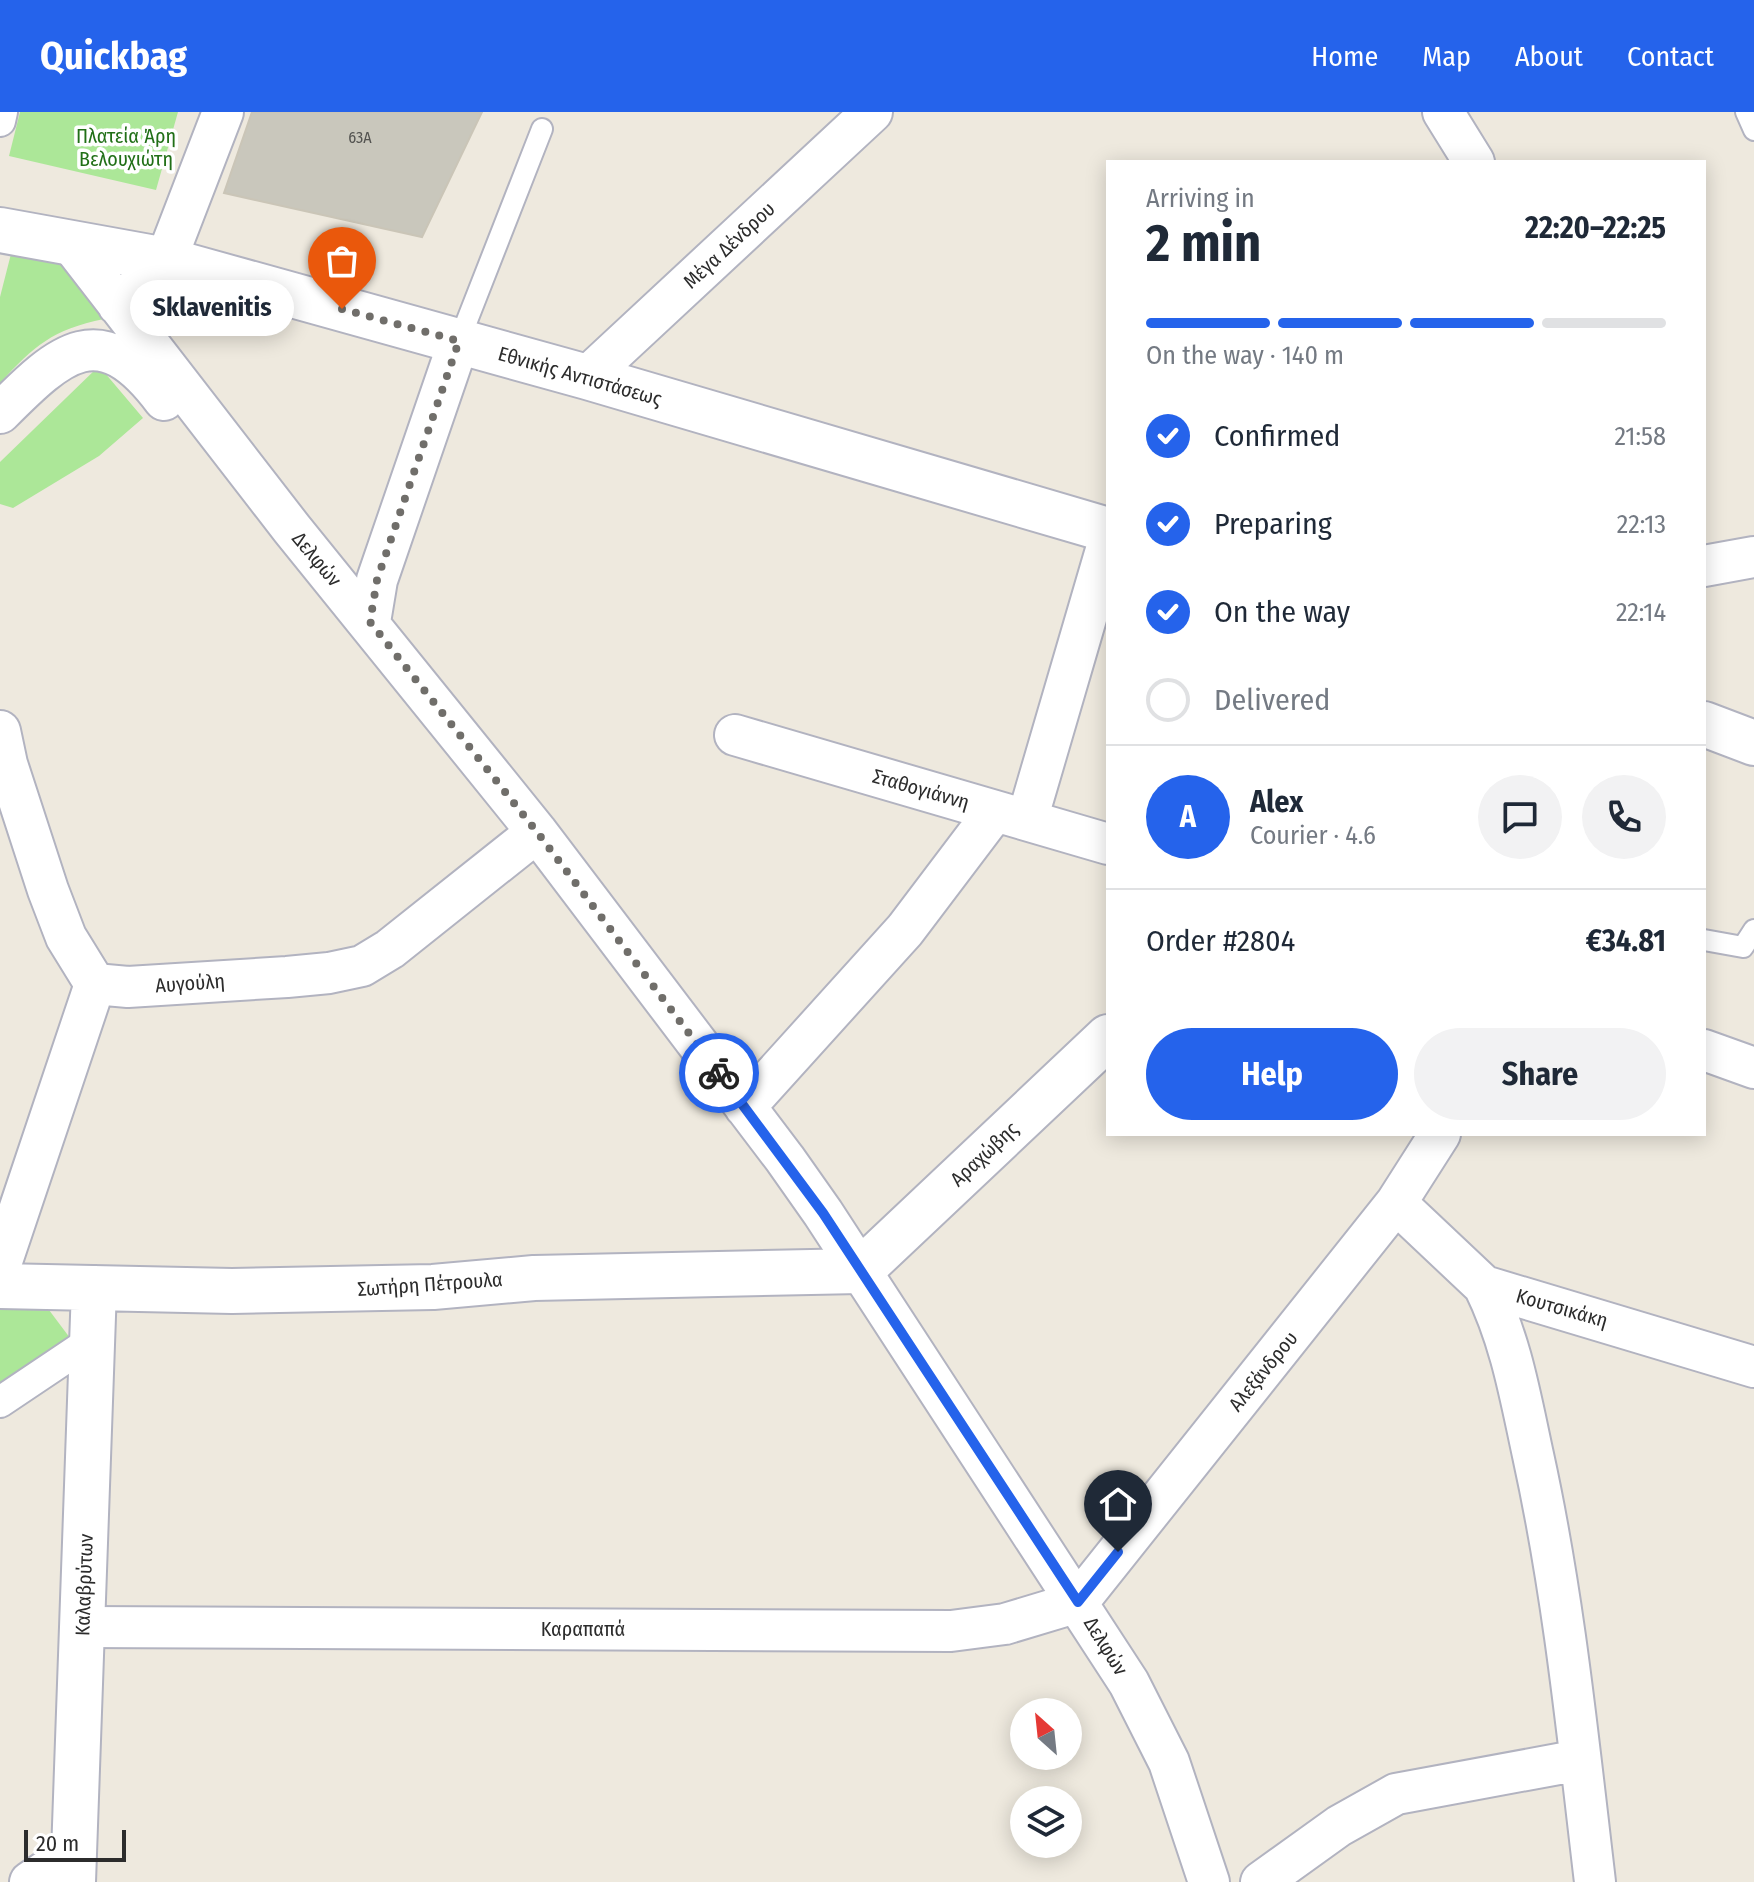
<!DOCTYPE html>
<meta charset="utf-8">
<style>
:root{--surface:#fff;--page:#f2f2f3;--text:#1f2937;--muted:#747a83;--line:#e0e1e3;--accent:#2563eb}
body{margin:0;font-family:"Fira Sans Condensed",sans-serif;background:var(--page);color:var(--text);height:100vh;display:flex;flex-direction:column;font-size:30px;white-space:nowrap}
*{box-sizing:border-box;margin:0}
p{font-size:26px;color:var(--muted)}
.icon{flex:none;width:44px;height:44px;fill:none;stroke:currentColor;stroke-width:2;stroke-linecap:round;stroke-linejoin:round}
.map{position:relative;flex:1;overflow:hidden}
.details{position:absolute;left:1106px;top:48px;width:600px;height:976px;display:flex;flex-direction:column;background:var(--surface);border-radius:0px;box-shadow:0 4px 20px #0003}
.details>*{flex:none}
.needle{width:52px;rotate:333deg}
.controls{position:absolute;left:1010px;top:1586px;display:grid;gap:16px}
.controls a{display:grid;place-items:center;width:72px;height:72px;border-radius:50%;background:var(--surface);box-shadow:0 4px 20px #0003;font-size:40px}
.scale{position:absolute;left:24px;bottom:20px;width:102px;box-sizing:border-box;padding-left:8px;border:4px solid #2c2c2c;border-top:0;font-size:22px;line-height:28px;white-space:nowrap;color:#2c2c2c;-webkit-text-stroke:6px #fff;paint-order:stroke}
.pin{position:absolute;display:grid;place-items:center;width:68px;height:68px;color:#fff;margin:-82px -34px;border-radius:50% 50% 50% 0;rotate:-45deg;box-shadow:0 0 8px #0007}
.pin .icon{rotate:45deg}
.courier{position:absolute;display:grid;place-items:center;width:80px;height:80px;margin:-40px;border:6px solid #2563eb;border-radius:50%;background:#fff;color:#222;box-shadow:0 2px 10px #0007}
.bubble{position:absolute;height:56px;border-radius:28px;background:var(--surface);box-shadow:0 4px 20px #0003;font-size:26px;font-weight:700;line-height:56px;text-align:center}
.summary em{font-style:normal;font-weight:700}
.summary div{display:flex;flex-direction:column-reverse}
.summary{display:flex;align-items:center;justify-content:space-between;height:136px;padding:0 40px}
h1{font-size:52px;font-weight:700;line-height:60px}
.bar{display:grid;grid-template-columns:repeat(4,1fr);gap:12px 8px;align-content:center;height:96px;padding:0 40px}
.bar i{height:10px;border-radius:6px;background:var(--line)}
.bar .current{background:var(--accent)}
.bar p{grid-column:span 4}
.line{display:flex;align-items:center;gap:20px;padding:0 40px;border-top:2px solid var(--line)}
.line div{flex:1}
.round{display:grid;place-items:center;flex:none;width:84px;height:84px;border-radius:42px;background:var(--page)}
ol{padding:0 40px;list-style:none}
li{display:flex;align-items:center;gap:24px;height:88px}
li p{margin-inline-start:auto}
li .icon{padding:8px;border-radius:50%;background:var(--accent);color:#fff;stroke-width:4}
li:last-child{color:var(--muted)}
li i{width:44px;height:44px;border:4px solid var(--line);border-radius:50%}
.primary-button{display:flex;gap:16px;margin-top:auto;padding:16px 40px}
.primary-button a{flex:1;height:92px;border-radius:48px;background:var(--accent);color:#fff;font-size:32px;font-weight:700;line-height:92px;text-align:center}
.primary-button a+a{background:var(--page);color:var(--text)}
header{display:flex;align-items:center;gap:48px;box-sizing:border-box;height:112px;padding:0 40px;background:var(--accent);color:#fff}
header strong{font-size:38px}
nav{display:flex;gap:44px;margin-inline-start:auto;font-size:28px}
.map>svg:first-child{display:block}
.green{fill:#ace798}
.building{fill:#c9c7bc;stroke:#cac5b7;stroke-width:2}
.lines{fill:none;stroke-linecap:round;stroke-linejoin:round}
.service-casing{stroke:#b2b3c0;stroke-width:24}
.pedestrian-casing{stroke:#b2b3c0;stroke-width:34}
.minor-casing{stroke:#b2b3c0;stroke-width:44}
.tertiary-casing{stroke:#b2b3c0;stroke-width:48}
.secondary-casing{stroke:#b2b3c0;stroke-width:48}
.service{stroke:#fff;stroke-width:20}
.pedestrian{stroke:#fff;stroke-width:30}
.minor{stroke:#fff;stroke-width:40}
.tertiary{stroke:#fff;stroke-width:44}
.secondary{stroke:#fff;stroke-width:44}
.done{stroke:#706e6a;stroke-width:8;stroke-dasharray:0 14.4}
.route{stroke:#2563eb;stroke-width:10}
.labels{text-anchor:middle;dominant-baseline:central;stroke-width:7;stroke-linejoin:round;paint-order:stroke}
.number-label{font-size:16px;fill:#535350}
.park-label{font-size:20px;fill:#216f17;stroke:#fff}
.street-label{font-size:20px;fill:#2c2c2c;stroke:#fff}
</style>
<header>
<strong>Quickbag</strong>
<nav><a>Home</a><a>Map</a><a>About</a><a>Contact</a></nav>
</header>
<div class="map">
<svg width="1754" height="1770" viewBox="0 0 1754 1770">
<rect width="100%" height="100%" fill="#eee9de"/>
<path class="green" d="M20,0h158l-22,78 -147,-34z
M12,138l50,11 42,58c-52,11 -69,26 -104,64v-86z
M99,254l44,52 -44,38 -86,52 -13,-4v-42z
M0,1194h46l24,32 -70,48z"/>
<path class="building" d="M252,0h230l-60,125 -198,-44z"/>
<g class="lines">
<defs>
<path id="service" d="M1746,0l8,18
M459,229l83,-212
M1704,828l39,7 11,-17"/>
<path id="pedestrian" d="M0,9l2,-9
M0,1290l91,-61"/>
<path id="minor" d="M1443,0l31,50
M70,130l222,287 245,303 248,327 38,54 306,470 40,79 40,120
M118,193l48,-45 57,-148
M587,265l285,-265
M0,301c61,-61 100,-98 164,-13
M1704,454l50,-9
M370,510l7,-42 82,-239
M0,619l7,33 41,126 18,47 29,47
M735,623l373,109
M1027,708l81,-277
M1704,938l50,18
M745,995l160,-177 90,-119
M1396,1091l88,83 270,81
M0,1155l95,-283 33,3 159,-10 42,-4 33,-7 28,-17 147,-117
M1484,1174c27,55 36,109 49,169 31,141 45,284 62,427
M83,1515l868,4 54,-7 73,-22 318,-399 44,-69
M30,1770l44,-30
M1261,1770l78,-56 57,-32 184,-34"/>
<path id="tertiary" d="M0,1174l232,5 201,-4 101,-9 326,-7 248,-234
M73,1770l21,-594"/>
<path id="secondary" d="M0,118l166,30 421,117 521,153
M1704,612l50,19"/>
</defs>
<use href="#service" class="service-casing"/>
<use href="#pedestrian" class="pedestrian-casing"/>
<use href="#minor" class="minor-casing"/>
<use href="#tertiary" class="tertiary-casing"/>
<use href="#secondary" class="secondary-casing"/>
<use href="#service" class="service"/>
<use href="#pedestrian" class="pedestrian"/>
<use href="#minor" class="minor"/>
<use href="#tertiary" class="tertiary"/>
<use href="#secondary" class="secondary"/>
</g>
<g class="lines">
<path class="done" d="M342,197l117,32 -82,239 -7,42 167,210 182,241"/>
<path class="route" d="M719,961l104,140 255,389 40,-50"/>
</g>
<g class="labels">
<g class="number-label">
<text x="360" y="25">63Α</text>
</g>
<g class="park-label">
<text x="126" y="24">Πλατεία Άρη<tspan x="126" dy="23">Βελουχιώτη</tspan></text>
</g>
<g class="street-label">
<text transform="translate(729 133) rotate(-43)">Μέγα Δένδρου</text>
<text transform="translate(580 264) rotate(16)">Εθνικής Αντιστάσεως</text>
<text transform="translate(317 447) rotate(50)">Δελφών</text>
<text transform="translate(921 677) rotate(16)">Σταθογιάννη</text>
<text transform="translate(190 871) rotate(-4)">Αυγούλη</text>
<text transform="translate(984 1042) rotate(-43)">Αραχώβης</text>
<text transform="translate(430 1172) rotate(-4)">Σωτήρη Πέτρουλα</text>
<text transform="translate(1562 1196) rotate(16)">Κουτσικάκη</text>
<text transform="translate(1263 1259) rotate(-51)">Αλεξάνδρου</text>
<text transform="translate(84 1473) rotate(-88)">Καλαβρύτων</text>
<text x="583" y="1517">Καραπαπά</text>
<text transform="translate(1106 1534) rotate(58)">Δελφών</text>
</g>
</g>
</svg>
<div class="controls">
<a><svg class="needle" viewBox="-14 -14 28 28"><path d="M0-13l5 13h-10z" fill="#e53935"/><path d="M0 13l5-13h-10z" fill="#747a83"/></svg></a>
<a><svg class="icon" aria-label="layers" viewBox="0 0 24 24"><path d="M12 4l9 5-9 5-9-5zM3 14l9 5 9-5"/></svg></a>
</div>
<div class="scale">20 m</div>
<div class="pin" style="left:342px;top:197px;background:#ea580c"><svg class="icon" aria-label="bag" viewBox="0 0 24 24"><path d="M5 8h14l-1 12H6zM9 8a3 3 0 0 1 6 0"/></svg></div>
<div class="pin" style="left:1118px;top:1440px;background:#1f2937"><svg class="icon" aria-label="home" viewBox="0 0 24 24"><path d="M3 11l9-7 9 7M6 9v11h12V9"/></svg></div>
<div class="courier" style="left:719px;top:961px"><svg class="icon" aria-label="bike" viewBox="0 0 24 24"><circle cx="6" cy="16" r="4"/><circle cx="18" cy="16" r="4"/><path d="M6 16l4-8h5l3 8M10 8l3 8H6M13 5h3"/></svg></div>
<div class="bubble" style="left:130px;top:168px;width:164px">Sklavenitis</div>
<section class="details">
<div class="summary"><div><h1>2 min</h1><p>Arriving in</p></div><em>22:20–22:25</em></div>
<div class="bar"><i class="current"></i><i class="current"></i><i class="current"></i><i></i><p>On the way · 140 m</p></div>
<ol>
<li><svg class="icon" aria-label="check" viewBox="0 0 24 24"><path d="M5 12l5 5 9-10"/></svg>Confirmed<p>21:58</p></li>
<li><svg class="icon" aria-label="check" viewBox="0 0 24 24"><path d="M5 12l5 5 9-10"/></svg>Preparing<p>22:13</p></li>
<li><svg class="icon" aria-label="check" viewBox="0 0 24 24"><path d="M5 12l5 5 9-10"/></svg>On the way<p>22:14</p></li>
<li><i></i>Delivered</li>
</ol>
<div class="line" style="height:144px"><b class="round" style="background:var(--accent);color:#fff">A</b><div><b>Alex</b><p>Courier · 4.6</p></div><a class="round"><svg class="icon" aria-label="chat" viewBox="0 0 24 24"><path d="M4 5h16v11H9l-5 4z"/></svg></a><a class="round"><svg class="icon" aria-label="phone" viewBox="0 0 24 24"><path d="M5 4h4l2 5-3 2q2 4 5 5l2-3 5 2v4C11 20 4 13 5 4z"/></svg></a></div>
<div class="line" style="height:104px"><div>Order #2804</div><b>€34.81</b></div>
<div class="primary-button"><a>Help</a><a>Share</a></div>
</section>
</div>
